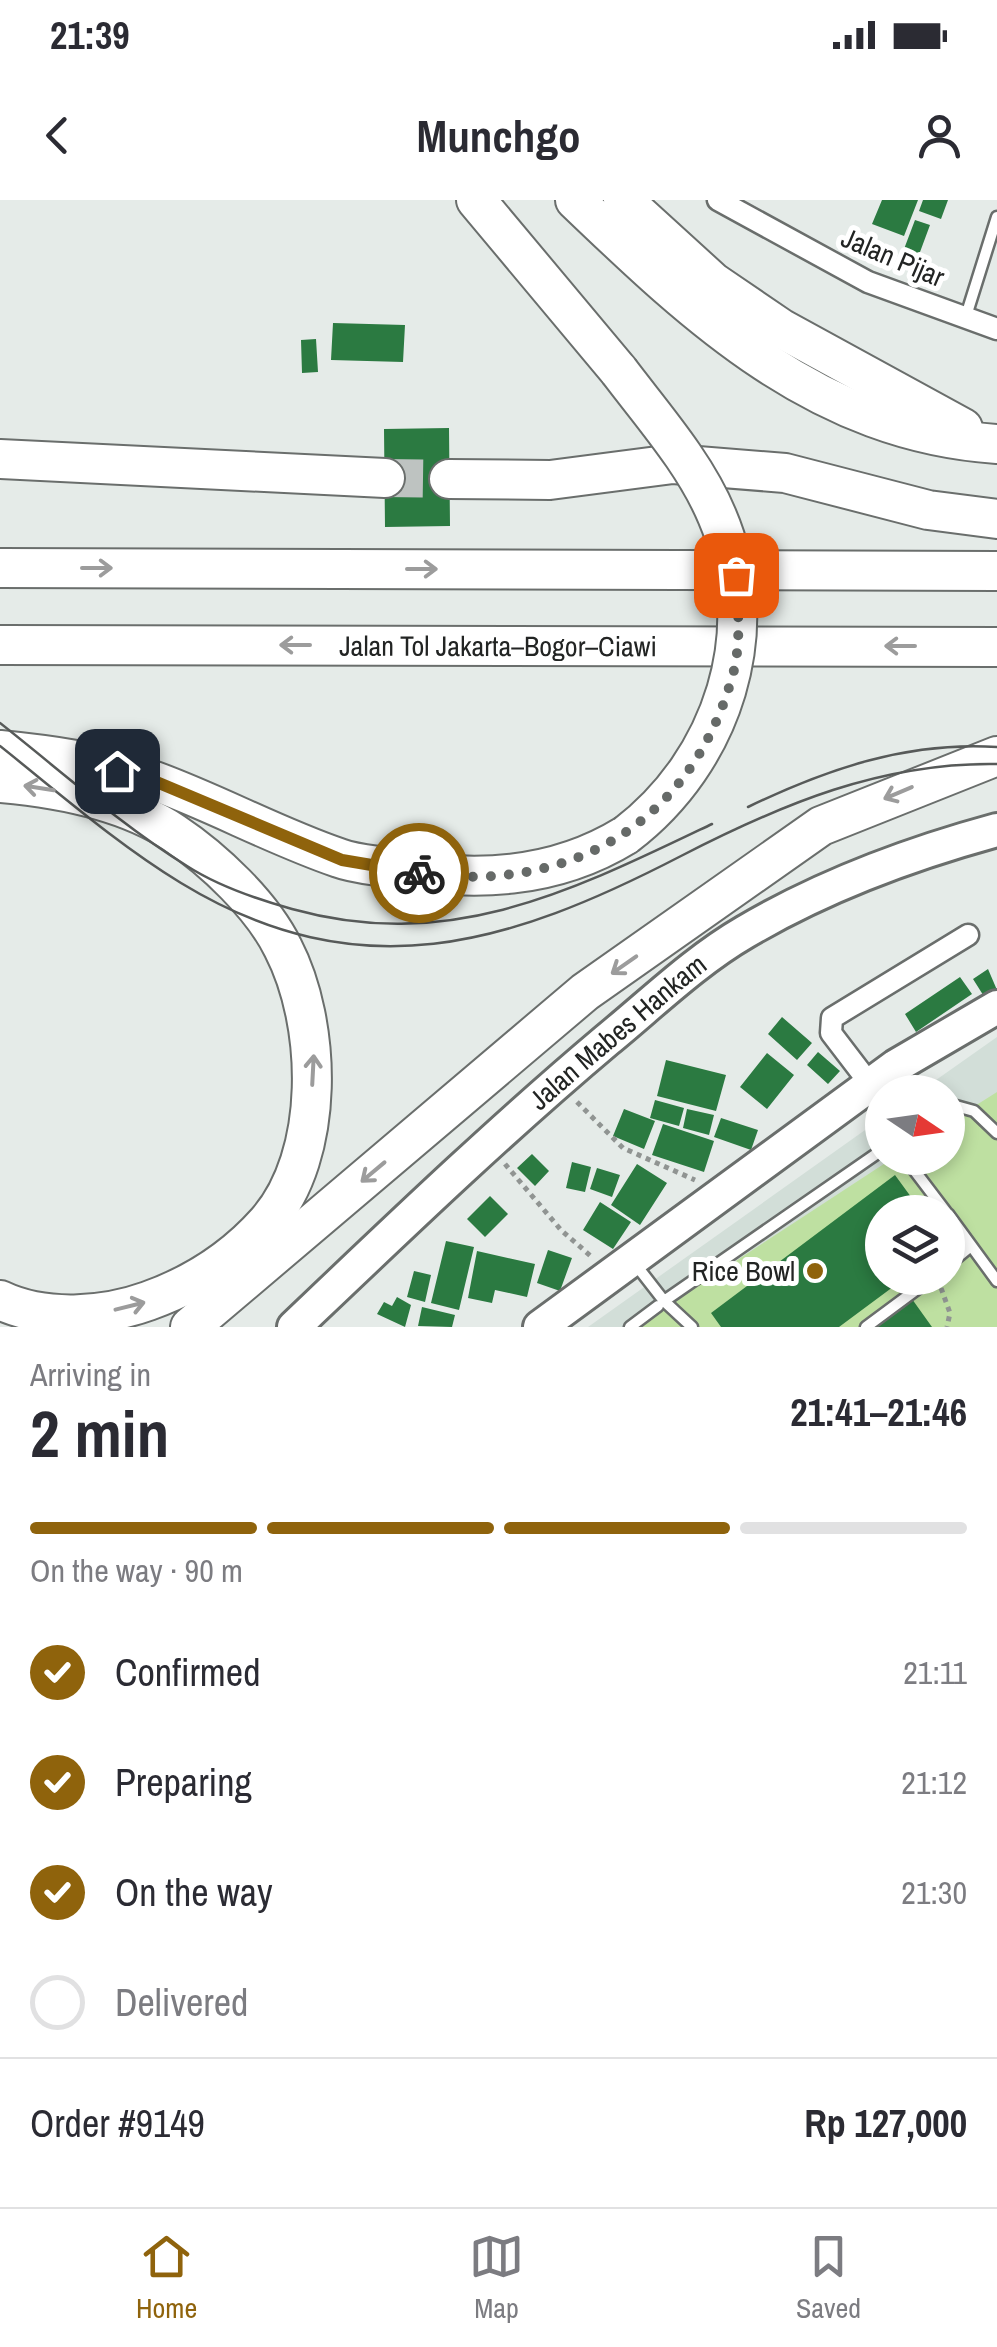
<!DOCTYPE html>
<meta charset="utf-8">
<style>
:root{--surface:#fff;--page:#f2f2f3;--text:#2b2b33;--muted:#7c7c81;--line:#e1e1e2;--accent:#8f630c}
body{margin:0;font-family:"Archivo Narrow",sans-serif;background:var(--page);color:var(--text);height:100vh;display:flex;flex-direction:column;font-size:38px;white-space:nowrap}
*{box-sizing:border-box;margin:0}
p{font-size:32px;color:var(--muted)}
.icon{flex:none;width:55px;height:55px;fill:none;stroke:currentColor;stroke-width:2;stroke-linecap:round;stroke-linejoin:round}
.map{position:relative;height:1127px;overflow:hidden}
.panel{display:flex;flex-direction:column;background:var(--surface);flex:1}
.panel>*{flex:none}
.needle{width:65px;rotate:103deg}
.fabs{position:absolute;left:865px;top:875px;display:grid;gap:20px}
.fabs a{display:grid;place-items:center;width:100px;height:100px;border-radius:50%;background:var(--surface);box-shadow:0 5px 15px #0003;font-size:50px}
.pin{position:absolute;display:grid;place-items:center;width:85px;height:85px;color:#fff;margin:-42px;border-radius:20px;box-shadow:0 5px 15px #0006}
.courier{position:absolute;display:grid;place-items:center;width:100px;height:100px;margin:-50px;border:8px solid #8f630c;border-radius:50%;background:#fff;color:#222;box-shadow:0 2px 12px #0007}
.overview em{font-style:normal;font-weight:800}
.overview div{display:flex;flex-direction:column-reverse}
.overview{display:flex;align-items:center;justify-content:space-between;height:170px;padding:0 30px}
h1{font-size:65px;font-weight:800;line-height:75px}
.bar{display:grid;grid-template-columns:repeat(4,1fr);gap:15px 10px;align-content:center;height:120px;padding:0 30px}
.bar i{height:12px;border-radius:8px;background:var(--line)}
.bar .selected{background:var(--accent)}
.bar p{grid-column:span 4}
.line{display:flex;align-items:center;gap:25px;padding:0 30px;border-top:2px solid var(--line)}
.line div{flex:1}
ol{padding:0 30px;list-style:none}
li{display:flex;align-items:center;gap:30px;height:110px}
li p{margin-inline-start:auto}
li .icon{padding:10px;border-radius:50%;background:var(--accent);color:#fff;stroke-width:4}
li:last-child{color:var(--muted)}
li i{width:55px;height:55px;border:5px solid var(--line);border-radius:50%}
.status{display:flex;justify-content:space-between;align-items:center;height:70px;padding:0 50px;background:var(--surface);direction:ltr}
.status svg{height:28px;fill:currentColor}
header{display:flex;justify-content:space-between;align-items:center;height:130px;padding:0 30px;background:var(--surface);font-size:45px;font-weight:800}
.tabs{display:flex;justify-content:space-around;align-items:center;height:140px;border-top:2px solid var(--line);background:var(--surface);font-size:28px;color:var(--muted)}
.tabs a{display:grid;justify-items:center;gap:5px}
.tabs .selected{color:var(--accent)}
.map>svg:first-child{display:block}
.built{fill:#d2ded8;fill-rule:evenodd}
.green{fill:#bee0a1;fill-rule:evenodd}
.building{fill:#2b7a41}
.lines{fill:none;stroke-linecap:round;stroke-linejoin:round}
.motorway-tunnel{stroke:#bec3c1;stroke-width:38;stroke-dasharray:38 19;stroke-linecap:butt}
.service-casing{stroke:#6a6e6c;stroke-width:15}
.minor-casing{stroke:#6a6e6c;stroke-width:25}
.primary-casing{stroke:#6a6e6c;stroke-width:38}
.motorway-casing{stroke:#6a6e6c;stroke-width:42}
.path{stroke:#909492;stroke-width:5;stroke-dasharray:5 5;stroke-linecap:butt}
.service{stroke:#fff;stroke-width:10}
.minor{stroke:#fff;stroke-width:20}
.primary{stroke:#fff;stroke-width:32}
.motorway{stroke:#fff;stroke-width:38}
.tram{stroke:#575a59;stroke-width:2.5}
.motorway-bridge-casing{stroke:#6a6e6c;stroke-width:42;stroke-linecap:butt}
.motorway-bridge{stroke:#fff;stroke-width:38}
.oneway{stroke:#9c9c9c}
.done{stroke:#666a68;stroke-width:10;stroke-dasharray:0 18}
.route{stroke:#8f630c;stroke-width:12}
.poi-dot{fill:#8f630c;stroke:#fff;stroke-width:4}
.labels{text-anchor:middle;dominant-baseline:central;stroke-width:10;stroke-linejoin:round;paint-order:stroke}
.street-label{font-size:28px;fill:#222423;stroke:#fff}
.poi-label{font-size:28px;fill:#222423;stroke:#fff;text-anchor:end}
</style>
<div class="status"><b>21:39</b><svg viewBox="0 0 49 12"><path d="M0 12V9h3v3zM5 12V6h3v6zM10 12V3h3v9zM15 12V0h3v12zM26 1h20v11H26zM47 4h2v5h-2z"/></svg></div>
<header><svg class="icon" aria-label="back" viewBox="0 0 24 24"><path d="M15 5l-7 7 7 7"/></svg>Munchgo<svg class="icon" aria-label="person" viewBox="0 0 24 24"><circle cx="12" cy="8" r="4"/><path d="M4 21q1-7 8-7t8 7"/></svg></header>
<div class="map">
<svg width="997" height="1127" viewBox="0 0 997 1127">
<rect width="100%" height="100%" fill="#e5ebe8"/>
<path class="built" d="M997,837v290h-409l294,-209v40h66v-66h-29zM882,1012h66v66h-66z"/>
<path class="green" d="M997,892v235h-362l258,-169h55v-35zM882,1012h66v66h-66z"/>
<path class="building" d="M882,0h36l-14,36 -32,-12z
M923,0h25l-7,19 -22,-8z
M915,20l15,5 -17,46 -15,-6z
M333,123l72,2 -2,37 -72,-2z
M316,139l2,33 -16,1 -1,-33z
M449,228l1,98 -65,1 -1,-98z
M988,769l9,21 -12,8 -12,-19z
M960,777l12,17 -56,38 -11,-18z
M782,817l30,26 -15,17 -29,-26z
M818,852l22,19 -12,13 -21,-19z
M767,853l27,22 -27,34 -27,-22z
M666,860l60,15 -10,36 -59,-15z
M655,900l29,8 -5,18 -29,-8z
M624,909l31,12 -11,28 -31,-13z
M687,909l27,6 -5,20 -26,-7z
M721,918l37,12 -7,20 -37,-13z
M663,924l51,17 -10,31 -52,-17z
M532,954l17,17 -14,15 -18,-18z
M572,962l19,5 -6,25 -19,-4z
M637,964l30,19 -27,42 -29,-20z
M597,968l23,7 -8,22 -22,-8z
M895,975l27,37h-40v66h23l-66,49h-118l-10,-14z
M490,996l18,18 -23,23 -18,-18z
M600,1002l31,20 -18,27 -30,-19z
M446,1041l28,6 -15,63 -28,-7z
M548,1050l24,8 -12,33 -23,-8z
M477,1051l58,13 -8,33 -32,-7 -3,13 -24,-5z
M414,1071l17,4 -6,27 -18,-5z
M397,1097l14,8 -6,22 -28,-13 7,-12 8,4z
M912,1099l20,28h-58z
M422,1107l33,8 -3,12 -34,-1z"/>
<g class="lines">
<path class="motorway-tunnel" d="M385,278l64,1"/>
<defs>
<path id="service" d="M966,116l31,-99
M948,911l8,-5 18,5 23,22
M905,958l41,54
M948,1014l49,67
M636,1065l28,36 28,26
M948,1065l23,-19
M664,1101l218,-151
M630,1127l28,-21
M866,1127l66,-49"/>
<path id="minor" d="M718,0l150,82 129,47
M870,884l-39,-51 1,-15 136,-83"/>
<g id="primary">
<path id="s1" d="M294,1127c103,-98 205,-196 313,-287 44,-36 88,-79 138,-108 78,-46 164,-78 252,-102"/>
<path d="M540,1127l356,-261 101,-59"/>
</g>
<g id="motorway">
<path d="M476,0l143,171"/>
<path d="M575,0c123,118 243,232 422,244"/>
<path d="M623,0l90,82 69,47 181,99"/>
<path d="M0,259l385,19"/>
<path d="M449,279l101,1 123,-16 112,9 143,37 69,9"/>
<path d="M0,368l997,3"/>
<path id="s2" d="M0,445l997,2"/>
<path d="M0,550c50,5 102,12 149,29 65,23 125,57 190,79 16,6 35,7 52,10 82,14 162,12 235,-33"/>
<path d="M0,583c58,5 124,17 174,50 39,26 88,72 109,115 39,75 43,207 -16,274 -32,36 -74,63 -119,79 -44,16 -104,20 -148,-1"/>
<path d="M190,1127l395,-335 236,-166 176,-70"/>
</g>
</defs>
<use href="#service" class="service-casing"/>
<use href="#minor" class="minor-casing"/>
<use href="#primary" class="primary-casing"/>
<use href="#motorway" class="motorway-casing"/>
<path class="path" d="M577,902l46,46 72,32
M505,964l56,66 32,28
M941,1088l9,25 -3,14"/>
<use href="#service" class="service"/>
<use href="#minor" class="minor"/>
<use href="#primary" class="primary"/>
<use href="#motorway" class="motorway"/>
<path class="tram" d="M0,523c61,48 121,102 187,143 31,20 69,33 105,43 158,44 280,-18 420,-85
M0,546c59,47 117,98 181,137 179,109 328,62 500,-27 101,-52 201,-94 316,-92
M748,607c79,-38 160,-66 249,-60"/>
<defs>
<path id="motorway-bridge" d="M619,171c34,45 76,92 98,145 49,114 6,245 -91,319"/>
</defs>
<use href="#motorway-bridge" class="motorway-bridge-casing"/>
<use href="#motorway-bridge" class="motorway-bridge"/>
</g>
<defs><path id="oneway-shaft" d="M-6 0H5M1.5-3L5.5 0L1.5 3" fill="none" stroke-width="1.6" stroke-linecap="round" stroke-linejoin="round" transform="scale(2.5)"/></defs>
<g class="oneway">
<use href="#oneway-shaft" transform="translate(97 368)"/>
<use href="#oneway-shaft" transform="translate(422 369)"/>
<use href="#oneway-shaft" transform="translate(295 445) rotate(-180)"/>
<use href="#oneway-shaft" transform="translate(900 446) rotate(-180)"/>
<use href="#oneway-shaft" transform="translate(39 588) rotate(-171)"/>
<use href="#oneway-shaft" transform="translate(898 593) rotate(157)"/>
<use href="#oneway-shaft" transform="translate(624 765) rotate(145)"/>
<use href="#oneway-shaft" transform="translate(313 870) rotate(-87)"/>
<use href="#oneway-shaft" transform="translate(373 972) rotate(140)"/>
<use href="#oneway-shaft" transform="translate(130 1106) rotate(-14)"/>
</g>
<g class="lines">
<path class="done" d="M419,673c147,21 269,-46 312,-192 11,-34 7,-71 5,-106"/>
<path class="route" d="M117,571l30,7 195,82 77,13"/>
</g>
<circle class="poi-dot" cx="815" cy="1071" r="10"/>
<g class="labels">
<g class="street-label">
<text transform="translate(893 57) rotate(23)">Jalan Pijar</text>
<text stroke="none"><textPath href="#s2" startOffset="498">Jalan Tol Jakarta–Bogor–Ciawi</textPath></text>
<text stroke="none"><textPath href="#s1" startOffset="438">Jalan Mabes Hankam</textPath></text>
</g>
<g class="poi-label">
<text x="795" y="1071">Rice Bowl</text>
</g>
</g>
</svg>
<div class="fabs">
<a><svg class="needle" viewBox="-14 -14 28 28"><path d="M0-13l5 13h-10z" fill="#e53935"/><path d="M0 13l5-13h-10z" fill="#7c7c81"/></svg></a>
<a><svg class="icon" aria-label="layers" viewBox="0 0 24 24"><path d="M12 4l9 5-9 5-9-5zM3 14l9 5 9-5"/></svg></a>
</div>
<div class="pin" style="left:736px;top:375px;background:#ea580c"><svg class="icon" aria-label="bag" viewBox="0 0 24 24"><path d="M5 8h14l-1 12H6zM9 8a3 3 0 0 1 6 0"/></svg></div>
<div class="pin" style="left:117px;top:571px;background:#1f2937"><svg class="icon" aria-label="home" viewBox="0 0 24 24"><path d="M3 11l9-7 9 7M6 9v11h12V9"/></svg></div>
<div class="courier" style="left:419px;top:673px"><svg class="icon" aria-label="bike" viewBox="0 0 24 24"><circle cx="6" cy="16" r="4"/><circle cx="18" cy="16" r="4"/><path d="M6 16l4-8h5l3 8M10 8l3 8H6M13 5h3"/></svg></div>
</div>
<section class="panel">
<div class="overview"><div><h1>2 min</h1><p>Arriving in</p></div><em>21:41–21:46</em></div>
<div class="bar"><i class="selected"></i><i class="selected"></i><i class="selected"></i><i></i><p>On the way · 90 m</p></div>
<ol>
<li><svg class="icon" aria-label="check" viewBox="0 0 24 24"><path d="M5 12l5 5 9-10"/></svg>Confirmed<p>21:11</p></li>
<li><svg class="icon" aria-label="check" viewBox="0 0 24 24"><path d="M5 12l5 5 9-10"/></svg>Preparing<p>21:12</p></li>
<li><svg class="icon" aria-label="check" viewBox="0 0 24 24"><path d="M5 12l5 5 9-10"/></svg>On the way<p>21:30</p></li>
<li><i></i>Delivered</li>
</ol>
<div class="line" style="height:130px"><div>Order #9149</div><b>Rp 127,000</b></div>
</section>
<nav class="tabs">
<a class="selected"><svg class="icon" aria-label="home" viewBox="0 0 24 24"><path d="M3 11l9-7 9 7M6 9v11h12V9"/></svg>Home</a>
<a><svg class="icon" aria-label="map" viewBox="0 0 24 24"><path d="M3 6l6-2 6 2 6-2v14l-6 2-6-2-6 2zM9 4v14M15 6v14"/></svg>Map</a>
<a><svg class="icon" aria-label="saved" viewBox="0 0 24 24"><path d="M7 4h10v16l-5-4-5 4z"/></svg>Saved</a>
</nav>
